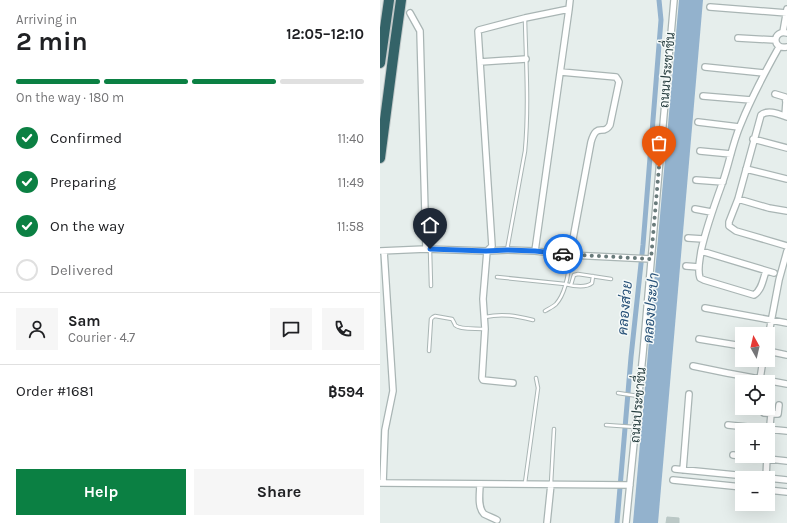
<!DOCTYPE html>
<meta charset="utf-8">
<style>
:root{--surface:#fff;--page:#f6f6f6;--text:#202124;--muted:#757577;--line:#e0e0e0;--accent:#0b8043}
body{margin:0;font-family:Karla,Sarabun,sans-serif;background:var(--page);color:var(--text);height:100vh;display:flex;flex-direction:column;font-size:15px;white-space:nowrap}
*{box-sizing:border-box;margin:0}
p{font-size:13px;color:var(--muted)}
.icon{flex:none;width:22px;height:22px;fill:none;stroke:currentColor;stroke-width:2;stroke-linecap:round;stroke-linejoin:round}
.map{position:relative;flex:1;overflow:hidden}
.panel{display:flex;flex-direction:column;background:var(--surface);width:380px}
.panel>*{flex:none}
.needle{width:26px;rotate:352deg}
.tools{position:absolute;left:355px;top:327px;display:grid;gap:8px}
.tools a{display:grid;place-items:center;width:40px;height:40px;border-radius:0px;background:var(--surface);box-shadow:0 4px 16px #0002;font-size:20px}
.pin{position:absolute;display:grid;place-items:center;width:34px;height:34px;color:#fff;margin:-41px -17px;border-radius:50% 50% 50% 0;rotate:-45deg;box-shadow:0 0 4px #0007}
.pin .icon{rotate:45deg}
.courier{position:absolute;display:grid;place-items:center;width:40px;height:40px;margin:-20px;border:3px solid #1a73e8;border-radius:50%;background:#fff;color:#222;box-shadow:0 1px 5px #0007}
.overview em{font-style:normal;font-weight:700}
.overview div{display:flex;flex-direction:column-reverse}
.overview{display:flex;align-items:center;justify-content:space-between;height:68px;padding:0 16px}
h1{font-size:26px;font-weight:700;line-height:30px}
.bar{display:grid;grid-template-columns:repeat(4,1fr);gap:6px 4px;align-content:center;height:48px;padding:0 16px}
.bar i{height:5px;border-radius:3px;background:var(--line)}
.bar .on{background:var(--accent)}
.bar p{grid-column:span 4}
.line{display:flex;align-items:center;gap:10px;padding:0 16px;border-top:1px solid var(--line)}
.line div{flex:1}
.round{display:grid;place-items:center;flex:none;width:42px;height:42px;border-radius:0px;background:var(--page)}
ol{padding:0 16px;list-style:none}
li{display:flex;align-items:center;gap:12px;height:44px}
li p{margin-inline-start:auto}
li .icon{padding:4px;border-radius:50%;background:var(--accent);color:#fff;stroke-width:4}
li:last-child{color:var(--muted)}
li i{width:22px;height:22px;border:2px solid var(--line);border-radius:50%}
.action{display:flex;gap:8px;margin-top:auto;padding:8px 16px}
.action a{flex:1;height:46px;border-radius:0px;background:var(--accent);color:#fff;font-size:16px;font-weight:700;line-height:46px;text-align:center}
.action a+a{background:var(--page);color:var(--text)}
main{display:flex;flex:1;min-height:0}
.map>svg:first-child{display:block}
.water{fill:#93b2cd}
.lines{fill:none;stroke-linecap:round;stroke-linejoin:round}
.canal{stroke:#93b2cd;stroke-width:5}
.building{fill:#bbc8c6;stroke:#b9c7c5}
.service-casing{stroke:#a9b5b4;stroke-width:4.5}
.minor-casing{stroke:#a9b5b4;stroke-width:8}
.motorway-casing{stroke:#c2c9c9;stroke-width:12}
.service{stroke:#fff;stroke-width:2.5}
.minor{stroke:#fff;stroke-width:5.5}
.motorway{stroke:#346368;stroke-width:10}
.done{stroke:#697b7b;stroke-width:4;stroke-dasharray:0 7.2}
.route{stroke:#1a73e8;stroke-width:5}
.labels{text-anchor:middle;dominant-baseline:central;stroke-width:3;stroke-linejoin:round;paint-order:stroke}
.street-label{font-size:13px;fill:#263d3e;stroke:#f6faf9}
.water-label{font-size:14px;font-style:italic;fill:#254f76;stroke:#f6faf9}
</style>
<main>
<section class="panel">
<div class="overview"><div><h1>2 min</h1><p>Arriving in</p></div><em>12:05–12:10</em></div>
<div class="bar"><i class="on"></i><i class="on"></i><i class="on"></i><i></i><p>On the way · 180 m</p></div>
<ol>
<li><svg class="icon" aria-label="check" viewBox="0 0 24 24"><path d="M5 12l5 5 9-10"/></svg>Confirmed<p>11:40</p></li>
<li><svg class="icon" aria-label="check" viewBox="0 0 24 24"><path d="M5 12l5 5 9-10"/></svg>Preparing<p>11:49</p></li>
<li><svg class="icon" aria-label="check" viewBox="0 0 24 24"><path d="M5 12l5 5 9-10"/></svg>On the way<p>11:58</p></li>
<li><i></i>Delivered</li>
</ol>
<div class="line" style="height:72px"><a class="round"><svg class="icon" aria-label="person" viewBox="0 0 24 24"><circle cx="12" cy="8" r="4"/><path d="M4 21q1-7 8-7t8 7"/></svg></a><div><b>Sam</b><p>Courier · 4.7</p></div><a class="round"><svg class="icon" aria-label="chat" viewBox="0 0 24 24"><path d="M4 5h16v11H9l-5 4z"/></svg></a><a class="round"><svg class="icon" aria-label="phone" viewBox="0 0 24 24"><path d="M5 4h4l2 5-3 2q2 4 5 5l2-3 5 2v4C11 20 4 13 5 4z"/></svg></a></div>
<div class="line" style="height:52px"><div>Order #1681</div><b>฿594</b></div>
<div class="action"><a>Help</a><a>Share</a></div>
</section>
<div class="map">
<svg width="407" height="523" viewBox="0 0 407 523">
<rect width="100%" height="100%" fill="#e6eeec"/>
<path class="water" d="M299,0h24l-45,523h-25z"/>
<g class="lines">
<path class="canal" d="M237,523l14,-166 12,-112 18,-225 -2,-20"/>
</g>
<path class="building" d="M287,517l12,1v5h-13z"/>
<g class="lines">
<defs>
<path id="service" d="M50,250l1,36
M127,250l18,-99c4,-44 1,-89 0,-132
M117,277l68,7c8,2 21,4 27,-1l1,-7
M191,285l2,-7 1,-3 4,-1 33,5
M165,311c3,-2 8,-4 11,-7 10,-11 13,-33 14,-48
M105,317c18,-4 31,-1 48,3
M49,351l2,-32 2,-2 2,-1 17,3c0,0 3,5 3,6 5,5 22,3 29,4
M238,393l20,3
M226,425l29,2
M145,483l13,-95 -2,-10
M171,484l3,-55"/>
<path id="minor" d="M330,7l77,6
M30,13l10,18 6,218
M403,32l4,-23
M407,33c-14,-4 -16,17 0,14
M358,38l37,2
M100,62l46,-3
M325,67l59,6
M181,72l55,5 2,3 1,2 -9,43c-7,12 -13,-4 -19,17l-21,113
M395,94l10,3 1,5 -1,14
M323,96l48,4
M407,117c-8,-3 -19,-8 -26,-2l-23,84 -9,23v4l7,5 51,15
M318,122l41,5
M373,139l34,9
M320,151l31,3
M366,169l41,10
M316,180l27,2
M358,199l31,9 18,3
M315,209l16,3
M308,238l15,1
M0,251l46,-2 61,2 20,-1 28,1 35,4 81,4
M155,251l34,-242 1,-9
M321,251l73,22
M306,266l13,1
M386,271c-3,8 -4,19 -12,24l-50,-15 -4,-2c-3,-9 0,-18 1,-27 5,-23 13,-45 21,-67 7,-19 10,-39 18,-58 11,-28 25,-54 39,-79
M325,308l82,15
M388,338l11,-58 8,-29
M319,339l43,7
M388,351l19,4
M313,366l34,7 60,11
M380,379l3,-19
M133,383l-30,-3 -1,-2 3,-49 -2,-30 4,-48 5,-5 -14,-215 1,-1 46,-12 44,-9
M385,408l-1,5 14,1 1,-9
M348,425l59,6
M388,447l3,-33
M353,455l9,1
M362,456l45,5
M295,469l92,9
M303,470l6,-76
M386,478l1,-22
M388,478l19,2
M293,480l69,7
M0,483l250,2
M3,483l2,-53 8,-39 -9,-140
M100,484c0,8 -3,23 4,30 4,2 9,4 13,6
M388,490l19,2
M167,523l4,-39
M246,523l17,-170 31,-353"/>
<path id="motorway" d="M0,63l9,-63
M0,158l15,-115 6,-43"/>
</defs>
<use href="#service" class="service-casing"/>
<use href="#minor" class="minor-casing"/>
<use href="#motorway" class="motorway-casing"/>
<use href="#service" class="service"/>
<use href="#minor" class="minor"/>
<use href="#motorway" class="motorway"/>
</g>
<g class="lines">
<path class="done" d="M183,254l88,5 8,-92"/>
<path class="route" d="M50,249l56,2 21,-1 28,1 28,3"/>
</g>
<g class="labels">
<g class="street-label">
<text transform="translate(287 70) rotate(-85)">ถนนประชาชื่น</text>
<text transform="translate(258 405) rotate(-85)">ถนนประชาชื่น</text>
</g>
<g class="water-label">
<text transform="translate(245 308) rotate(-85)">คลองส่วย</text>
<text transform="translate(271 308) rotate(-85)">คลองประปา</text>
</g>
</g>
</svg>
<div class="tools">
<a><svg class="needle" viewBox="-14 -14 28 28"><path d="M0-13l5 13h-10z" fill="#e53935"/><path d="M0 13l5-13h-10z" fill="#757577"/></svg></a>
<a><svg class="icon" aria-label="locate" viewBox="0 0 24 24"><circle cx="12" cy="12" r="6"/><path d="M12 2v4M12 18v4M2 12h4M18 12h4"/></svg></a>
<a>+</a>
<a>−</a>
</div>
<div class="pin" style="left:279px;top:167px;background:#ea580c"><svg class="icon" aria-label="bag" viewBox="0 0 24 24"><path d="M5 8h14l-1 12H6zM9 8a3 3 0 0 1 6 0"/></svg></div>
<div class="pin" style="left:50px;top:249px;background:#1f2937"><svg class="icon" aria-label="home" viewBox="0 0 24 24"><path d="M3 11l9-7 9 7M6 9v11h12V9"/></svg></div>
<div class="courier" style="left:183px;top:254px"><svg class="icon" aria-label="car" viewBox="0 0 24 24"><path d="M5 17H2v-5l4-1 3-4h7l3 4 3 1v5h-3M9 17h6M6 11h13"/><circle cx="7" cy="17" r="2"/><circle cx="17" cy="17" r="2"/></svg></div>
</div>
</main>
